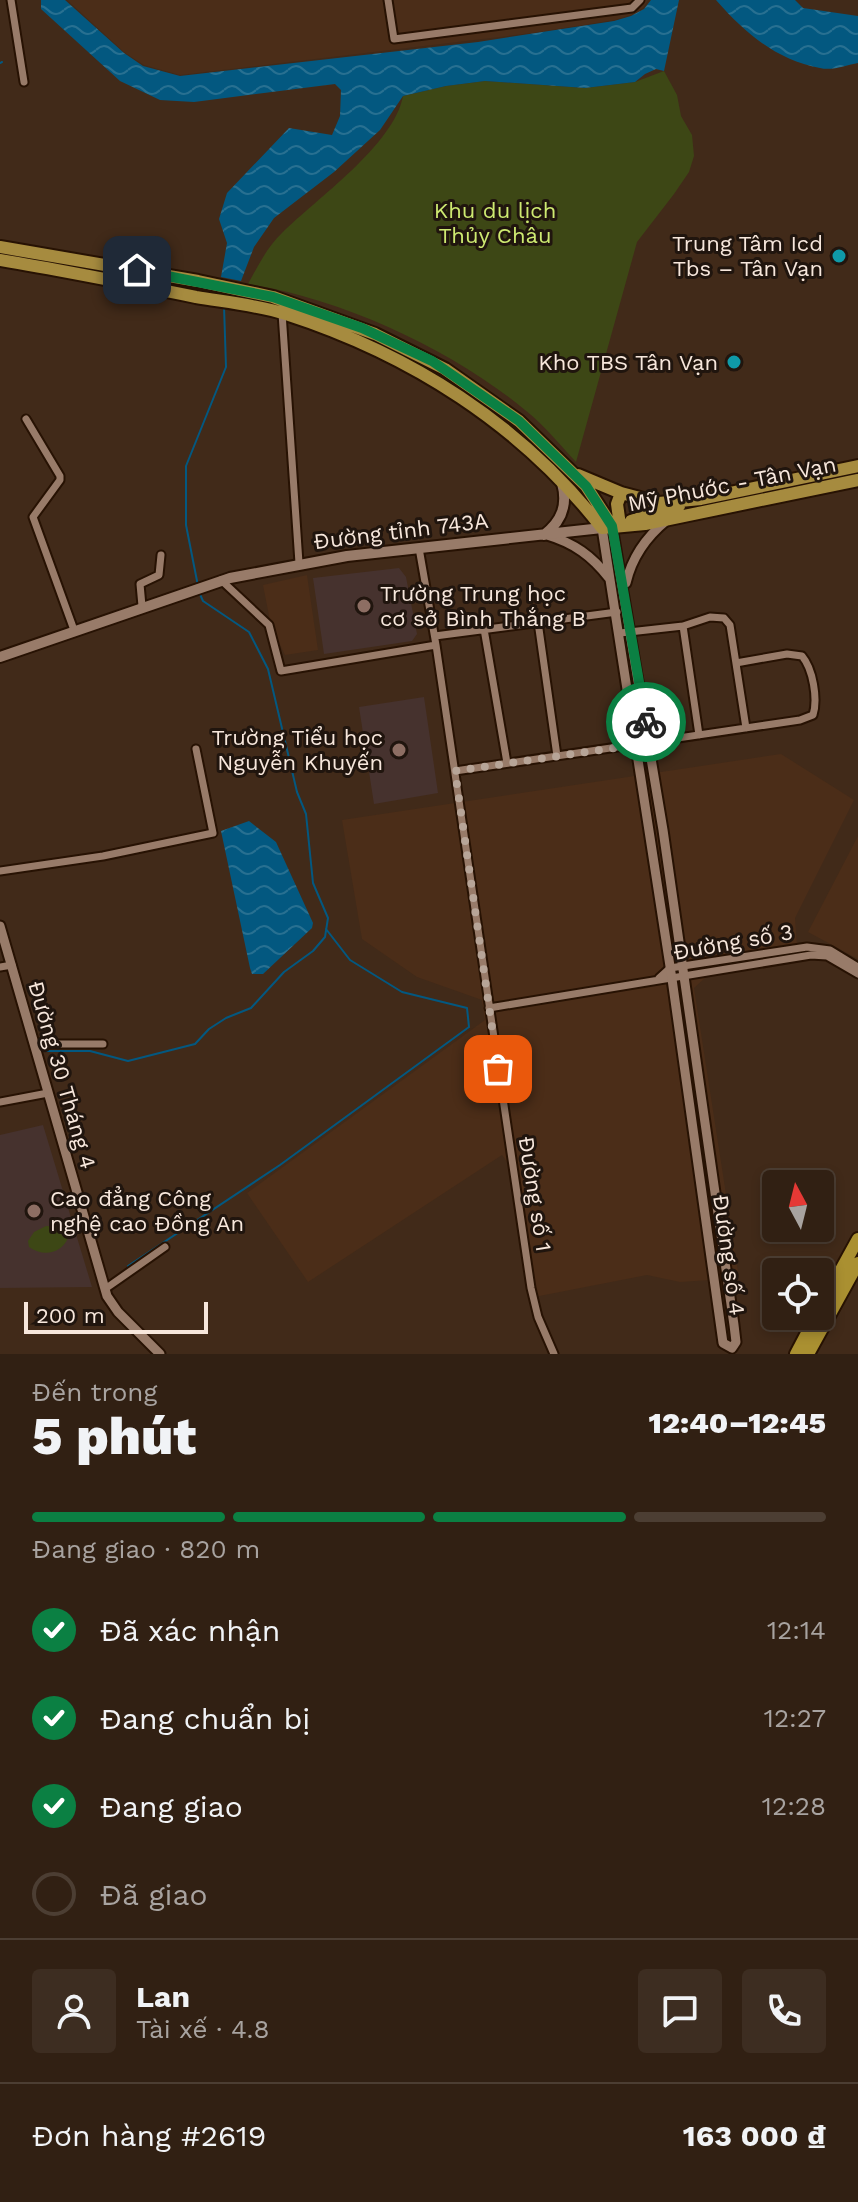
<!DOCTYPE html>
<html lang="vi">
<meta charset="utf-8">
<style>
:root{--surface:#312013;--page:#3d2d21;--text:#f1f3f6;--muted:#a8a3a0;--line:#4c3e33;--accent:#0b8043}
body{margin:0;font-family:"Work Sans",sans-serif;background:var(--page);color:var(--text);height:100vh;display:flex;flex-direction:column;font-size:30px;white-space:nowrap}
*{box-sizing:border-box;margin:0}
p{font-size:26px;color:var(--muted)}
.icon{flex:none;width:44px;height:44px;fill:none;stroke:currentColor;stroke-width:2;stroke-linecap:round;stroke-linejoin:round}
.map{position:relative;height:1354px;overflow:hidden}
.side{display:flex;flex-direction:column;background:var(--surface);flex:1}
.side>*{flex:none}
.needle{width:52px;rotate:353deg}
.controls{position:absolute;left:762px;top:1170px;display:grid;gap:16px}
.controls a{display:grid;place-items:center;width:72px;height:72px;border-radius:8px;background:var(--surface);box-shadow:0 4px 12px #0003,0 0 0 2px var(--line);font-size:40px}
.scale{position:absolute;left:24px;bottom:20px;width:184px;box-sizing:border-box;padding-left:8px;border:4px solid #f7e7dc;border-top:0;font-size:22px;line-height:28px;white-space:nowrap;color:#f7e7dc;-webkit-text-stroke:6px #20150e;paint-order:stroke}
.pin{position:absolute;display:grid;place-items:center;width:68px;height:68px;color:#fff;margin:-34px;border-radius:16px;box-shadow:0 4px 12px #0006}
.courier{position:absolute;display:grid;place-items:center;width:80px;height:80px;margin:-40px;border:6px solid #0b8043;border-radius:50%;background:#fff;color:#222;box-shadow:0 2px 10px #0007}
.summary em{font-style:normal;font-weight:800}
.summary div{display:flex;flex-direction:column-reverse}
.summary{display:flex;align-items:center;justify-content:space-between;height:136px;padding:0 32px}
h1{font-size:52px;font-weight:800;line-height:60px}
.bar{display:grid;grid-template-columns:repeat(4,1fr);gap:12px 8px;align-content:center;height:96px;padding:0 32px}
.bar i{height:10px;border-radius:6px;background:var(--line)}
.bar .current{background:var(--accent)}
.bar p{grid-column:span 4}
.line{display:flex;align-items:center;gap:20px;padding:0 32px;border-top:2px solid var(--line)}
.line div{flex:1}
.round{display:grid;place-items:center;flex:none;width:84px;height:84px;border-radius:8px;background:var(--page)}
ol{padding:0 32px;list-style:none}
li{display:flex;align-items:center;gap:24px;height:88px}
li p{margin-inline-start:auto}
li .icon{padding:8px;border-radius:50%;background:var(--accent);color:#fff;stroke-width:4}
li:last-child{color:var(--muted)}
li i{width:44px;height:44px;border:4px solid var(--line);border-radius:50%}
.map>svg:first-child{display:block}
.built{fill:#4b2d18}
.education{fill:#46322e}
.green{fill:#3d4715}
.water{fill:url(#water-waves)}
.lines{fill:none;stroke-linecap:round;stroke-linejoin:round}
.stream{stroke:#035880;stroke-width:2}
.minor-casing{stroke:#271203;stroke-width:11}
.tertiary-casing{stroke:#271203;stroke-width:13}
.secondary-casing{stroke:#271203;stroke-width:14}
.primary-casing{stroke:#271203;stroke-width:16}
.trunk-casing{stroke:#271203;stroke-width:16}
.minor{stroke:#987b69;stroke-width:7}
.tertiary{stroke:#987b69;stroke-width:9}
.secondary{stroke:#987b69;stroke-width:10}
.primary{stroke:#a68b3f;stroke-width:12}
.trunk{stroke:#aa9031;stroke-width:12}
.done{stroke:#b7a598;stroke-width:8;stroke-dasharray:0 14.4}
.route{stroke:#0b8043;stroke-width:10}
.culture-dot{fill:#0f9aa8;stroke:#20150e;stroke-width:3}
.education-dot{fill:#8d6e63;stroke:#20150e;stroke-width:3}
.labels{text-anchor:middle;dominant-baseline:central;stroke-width:6;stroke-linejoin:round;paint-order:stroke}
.park-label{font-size:22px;fill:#ceea71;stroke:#20150e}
.poi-label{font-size:22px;fill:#f7e7dc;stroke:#20150e;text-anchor:end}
.street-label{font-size:22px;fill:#f7e7dc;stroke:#20150e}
</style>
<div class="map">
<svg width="858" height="1354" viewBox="0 0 858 1354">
<defs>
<pattern id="water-waves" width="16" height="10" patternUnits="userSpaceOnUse" patternTransform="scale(2)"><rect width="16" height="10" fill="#035880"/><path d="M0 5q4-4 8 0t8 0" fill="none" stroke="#287091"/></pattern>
</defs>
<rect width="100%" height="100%" fill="#412a19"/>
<path class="built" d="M67,0h581l-5,8 -12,7 -16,5 -83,13 -352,42 -36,-10 -19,-12z
M307,575l11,75 -33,5 -14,-29 -8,-41z
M781,754l73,46 -59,118 3,42 -92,17 -12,11 45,290 -59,4 -33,-7 -118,23 -19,-132 -8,-11 -194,127 -61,-89 238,-173 -3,-20 -65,-23 -55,-38 -20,-119z
M858,836v123l-50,-27z"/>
<path class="education" d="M399,568l7,9 11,57 -5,7 -88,13 -11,-76z
M424,697l14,96 -64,11 -15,-97z
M43,1125l49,162 -92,1v-153z"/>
<path class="green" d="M664,71l13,24 4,21 11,19 2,21 -5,16 -15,22 -37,48 -61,220c-16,-17 -32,-37 -51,-52 -72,-60 -184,-112 -277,-126 10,-18 19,-37 34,-51 34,-34 112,-88 121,-137l43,-10 39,-5 100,7 50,-6z
M46,1226l15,1 7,11c-7,16 -25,19 -39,9l-1,-6 6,-9z"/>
<path class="water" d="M41,0h24l59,53 19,13 37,10 298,-34 136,-21 17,-5 13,-7 7,-9h28l-15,71 -8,-2 -11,5 -10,8 -50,6 -100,-7 -39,5 -43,10 -23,34 -46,42 -60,46 -20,29 -13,34 -20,-4 6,-34 -8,-24 8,-26 62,-65 43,7 8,-19 1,-26 -6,-6 -141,18 -34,-2 -40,-19 -79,-72z
M716,0h79l8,8 55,8v47c-11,2 -26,8 -38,5 -44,-8 -75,-35 -104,-68z
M249,821l27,21 37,81 -1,5 -49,46h-11l-2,-6 -29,-137z"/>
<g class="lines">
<path class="stream" d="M0,63l2,-1
M198,586l-12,-61v-59l40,-99 -2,-61
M46,1051h44l38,10 67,-17 14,-15 17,-11 25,-10 33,-36 29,-21 12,-14 3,-19 -15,-35 -7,-69 -9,-22 -29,-123 -19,-37 -46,-31 -4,-9
M128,1266l152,-101 189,-138 -2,-19 -65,-16 -52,-32 -24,-31"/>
<defs>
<path id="minor" d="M11,0l13,82
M388,0l6,39 238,-31 8,-8
M282,313l17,250
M26,419l34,57v4l-27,37 41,113
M419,548l17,97 95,643 7,29 16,37
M221,580l48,45 12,46 155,-26
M142,606l-2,-22 19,-9 2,-20
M538,622l19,134
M683,626l16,109
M484,629l23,134
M620,633l63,-7 27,-9 14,1 6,7 16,103
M435,636l182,-24
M455,771l345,-51 13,-5c5,-16 0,-46 -11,-59l-15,-2 -51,9
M0,871l103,-15 110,-23 -17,-84
M0,967l12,-2
M659,978l11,-10 137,-21 23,3 28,17
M489,1008l322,-53 16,1 31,18
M34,1044h69
M0,1102l48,-9
M105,1289l60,-42"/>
<path id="tertiary" d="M602,528l70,451 51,364 9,5 4,-6 -2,-17 -71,-495 -51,-304
M547,535c27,8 45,21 62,43
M626,583c6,-26 20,-46 41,-63
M0,926l107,370 11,16 42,42"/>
<path id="secondary" d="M544,535c18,-14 24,-30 18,-52
M0,657l230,-79 117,-22 255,-28"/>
<path id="primary" d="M0,247l198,34 75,16 102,37 70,35 74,52 67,65 26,40
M0,260c66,11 131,24 196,37 30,5 61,8 90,17 124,40 235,110 316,214l43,-4 213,-44
M578,475l43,18 38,10 42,-4 157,-33
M631,521l48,-15
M620,525l-3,-21 4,-11"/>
<path id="trunk" d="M820,1308l38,-69
M796,1354l20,-38
M808,1354l50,-91"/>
</defs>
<use href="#minor" class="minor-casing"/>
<use href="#tertiary" class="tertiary-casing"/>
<use href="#secondary" class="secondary-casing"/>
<use href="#primary" class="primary-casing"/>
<use href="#trunk" class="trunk-casing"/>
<use href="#minor" class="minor"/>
<use href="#tertiary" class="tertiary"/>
<use href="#secondary" class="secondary"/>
<use href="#primary" class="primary"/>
<use href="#trunk" class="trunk"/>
</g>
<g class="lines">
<path class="done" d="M498,1069l-43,-298 194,-28 -3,-21"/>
<path class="route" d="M137,270l136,27 89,31 70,33 87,60 67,65 26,40 34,196"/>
</g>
<g class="culture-dot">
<circle cx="839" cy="256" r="8"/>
<circle cx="734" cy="362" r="8"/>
</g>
<g class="education-dot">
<circle cx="364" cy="606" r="8"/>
<circle cx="399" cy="750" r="8"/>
<circle cx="34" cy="1211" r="8"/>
</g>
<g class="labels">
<g class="park-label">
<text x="495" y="210">Khu du lịch<tspan x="495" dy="25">Thủy Châu</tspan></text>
</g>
<g class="poi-label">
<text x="823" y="243">Trung Tâm Icd<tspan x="823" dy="25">Tbs – Tân Vạn</tspan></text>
<text x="718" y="362">Kho TBS Tân Vạn</text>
<text x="380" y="593" text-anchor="start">Trường Trung học<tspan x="380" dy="25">cơ sở Bình Thắng B</tspan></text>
<text x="383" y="737">Trường Tiểu học<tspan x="383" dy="25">Nguyễn Khuyến</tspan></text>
<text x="50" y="1198" text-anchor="start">Cao đẳng Công<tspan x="50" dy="25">nghệ cao Đồng An</tspan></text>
</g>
<g class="street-label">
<text transform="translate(732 484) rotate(-11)">Mỹ Phước - Tân Vạn</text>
<text transform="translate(401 531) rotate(-7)">Đường tỉnh 743A</text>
<text transform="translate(733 942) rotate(-10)">Đường số 3</text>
<text transform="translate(62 1075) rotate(74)">Đường 30 Tháng 4</text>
<text transform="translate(535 1194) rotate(81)">Đường số 1</text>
<text transform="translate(729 1255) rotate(82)">Đường số 4</text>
</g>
</g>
</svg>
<div class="controls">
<a><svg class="needle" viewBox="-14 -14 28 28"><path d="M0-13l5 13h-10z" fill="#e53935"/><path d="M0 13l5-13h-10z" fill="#a8a3a0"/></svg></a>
<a><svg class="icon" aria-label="locate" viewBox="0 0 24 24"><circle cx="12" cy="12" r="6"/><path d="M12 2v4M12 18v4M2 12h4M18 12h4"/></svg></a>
</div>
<div class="scale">200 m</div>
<div class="pin" style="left:498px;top:1069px;background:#ea580c"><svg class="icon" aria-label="bag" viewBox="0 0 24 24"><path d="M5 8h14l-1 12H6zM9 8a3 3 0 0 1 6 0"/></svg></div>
<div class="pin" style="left:137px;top:270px;background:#1f2937"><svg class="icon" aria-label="home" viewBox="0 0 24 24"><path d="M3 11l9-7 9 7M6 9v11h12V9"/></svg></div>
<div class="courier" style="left:646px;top:722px"><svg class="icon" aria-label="bike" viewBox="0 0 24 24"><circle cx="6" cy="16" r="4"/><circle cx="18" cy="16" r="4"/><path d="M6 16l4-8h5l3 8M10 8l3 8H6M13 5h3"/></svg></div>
</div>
<section class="side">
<div class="summary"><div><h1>5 phút</h1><p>Đến trong</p></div><em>12:40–12:45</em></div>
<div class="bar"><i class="current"></i><i class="current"></i><i class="current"></i><i></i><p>Đang giao · 820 m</p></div>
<ol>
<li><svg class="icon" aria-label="check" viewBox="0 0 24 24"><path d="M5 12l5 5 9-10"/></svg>Đã xác nhận<p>12:14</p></li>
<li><svg class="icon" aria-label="check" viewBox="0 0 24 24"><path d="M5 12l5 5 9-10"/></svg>Đang chuẩn bị<p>12:27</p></li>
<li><svg class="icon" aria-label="check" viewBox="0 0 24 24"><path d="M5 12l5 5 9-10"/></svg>Đang giao<p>12:28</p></li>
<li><i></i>Đã giao</li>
</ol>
<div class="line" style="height:144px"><a class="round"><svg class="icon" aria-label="person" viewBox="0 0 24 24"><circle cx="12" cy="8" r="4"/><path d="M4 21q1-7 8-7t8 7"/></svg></a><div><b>Lan</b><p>Tài xế · 4.8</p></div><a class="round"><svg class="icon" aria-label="chat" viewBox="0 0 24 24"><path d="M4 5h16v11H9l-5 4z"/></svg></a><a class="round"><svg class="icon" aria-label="phone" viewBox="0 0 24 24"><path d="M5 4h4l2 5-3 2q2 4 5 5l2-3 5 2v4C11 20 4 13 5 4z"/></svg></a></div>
<div class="line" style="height:104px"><div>Đơn hàng #2619</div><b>163 000 ₫</b></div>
</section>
